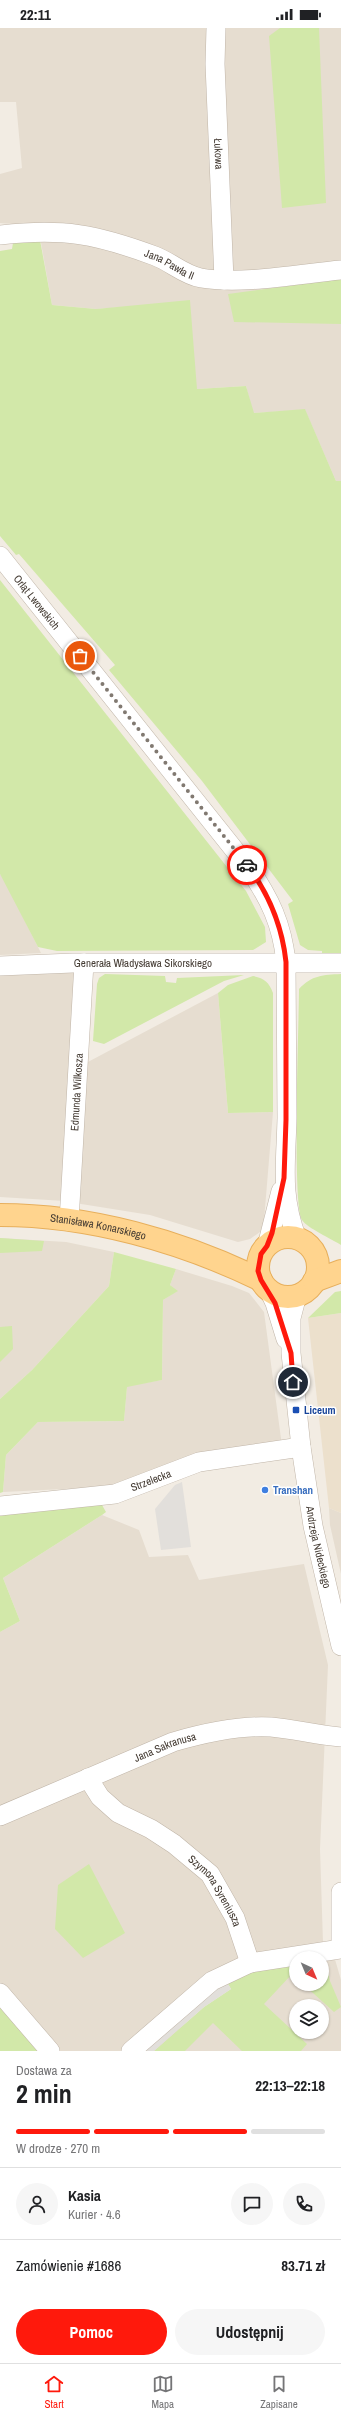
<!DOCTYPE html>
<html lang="pl">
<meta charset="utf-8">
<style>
:root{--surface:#fff;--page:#f6f6f6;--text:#202124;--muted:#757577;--line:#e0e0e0;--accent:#ff190c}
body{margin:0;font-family:"Archivo Narrow",sans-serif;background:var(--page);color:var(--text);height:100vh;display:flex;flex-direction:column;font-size:15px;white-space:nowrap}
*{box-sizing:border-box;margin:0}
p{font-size:13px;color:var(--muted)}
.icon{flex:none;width:22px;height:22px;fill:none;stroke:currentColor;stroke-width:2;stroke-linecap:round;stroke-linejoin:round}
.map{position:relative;height:2023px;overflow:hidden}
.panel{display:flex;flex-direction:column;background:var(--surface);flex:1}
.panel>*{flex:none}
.needle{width:26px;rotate:136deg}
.fabs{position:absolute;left:289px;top:1923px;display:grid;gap:8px}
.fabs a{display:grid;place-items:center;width:40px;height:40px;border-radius:50%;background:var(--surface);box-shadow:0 1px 3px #0004;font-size:20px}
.pin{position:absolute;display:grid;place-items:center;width:34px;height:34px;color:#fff;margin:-17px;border:2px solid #fff;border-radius:50%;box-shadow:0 1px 4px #0007}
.courier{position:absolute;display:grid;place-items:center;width:40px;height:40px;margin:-20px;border:3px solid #ff190c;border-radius:50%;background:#fff;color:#222;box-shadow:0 1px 5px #0007}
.summary em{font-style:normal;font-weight:700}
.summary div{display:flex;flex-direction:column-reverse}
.summary{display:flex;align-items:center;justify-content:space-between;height:68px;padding:0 16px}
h1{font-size:26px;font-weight:700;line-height:30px}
.bar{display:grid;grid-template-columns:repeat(4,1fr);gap:6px 4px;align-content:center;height:48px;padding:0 16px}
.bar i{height:5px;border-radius:3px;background:var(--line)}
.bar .active{background:var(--accent)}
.bar p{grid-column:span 4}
.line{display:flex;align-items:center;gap:10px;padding:0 16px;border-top:1px solid var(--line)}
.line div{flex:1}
.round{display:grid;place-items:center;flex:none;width:42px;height:42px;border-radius:21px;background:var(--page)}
.button{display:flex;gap:8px;margin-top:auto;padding:8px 16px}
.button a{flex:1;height:46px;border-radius:24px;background:var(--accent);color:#fff;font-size:16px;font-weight:700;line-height:46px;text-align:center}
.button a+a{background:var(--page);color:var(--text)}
.status{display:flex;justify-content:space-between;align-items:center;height:28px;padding:0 20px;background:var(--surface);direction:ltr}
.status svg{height:11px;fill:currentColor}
.menu{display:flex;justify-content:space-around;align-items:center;height:56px;border-top:1px solid var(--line);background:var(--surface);font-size:11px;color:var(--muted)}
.menu a{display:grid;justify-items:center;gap:2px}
.menu .active{color:var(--accent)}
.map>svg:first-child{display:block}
.residential{fill:#e6ddd0;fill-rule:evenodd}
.education{fill:#ece0cc}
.green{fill:#d2e8a9}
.parking{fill:#e2dfdb}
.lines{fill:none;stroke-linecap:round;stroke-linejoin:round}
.minor-casing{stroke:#c0b5a8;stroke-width:20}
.major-casing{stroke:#e7af5c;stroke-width:24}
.minor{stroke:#fff;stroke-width:19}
.major{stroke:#ffd48e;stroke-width:22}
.done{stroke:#817971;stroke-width:4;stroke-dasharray:0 7.2}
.route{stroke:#ff190c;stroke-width:5}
.transit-dot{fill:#1a4fb4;stroke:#fff;stroke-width:1.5}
.shop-dot{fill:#3f7fe0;stroke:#fff;stroke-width:1.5}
.labels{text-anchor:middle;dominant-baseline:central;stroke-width:3;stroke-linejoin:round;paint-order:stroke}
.street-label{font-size:11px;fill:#443b33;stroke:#fff}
.transit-label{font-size:11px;font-weight:bold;fill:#164399;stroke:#fff;text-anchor:start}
.shop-label{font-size:11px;font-weight:bold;fill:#366cbe;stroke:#fff;text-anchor:start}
</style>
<div class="status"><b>22:11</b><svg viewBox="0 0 49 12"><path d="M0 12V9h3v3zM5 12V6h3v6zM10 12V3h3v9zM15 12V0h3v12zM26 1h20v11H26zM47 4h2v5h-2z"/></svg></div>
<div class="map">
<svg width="341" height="2023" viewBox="0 0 341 2023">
<rect width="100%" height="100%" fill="#f2ece3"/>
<path class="residential" d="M0,0h341v453h-5l-31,-71 -52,3 -7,-27 -49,3 -56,-83 -45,3 -44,-4 -14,-79 -38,-3v-49l22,-6 -6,-66h-16z
M0,846l4,5 37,74 -41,2z
M78,942l-13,231 -65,-4v-224z
M218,965l10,120 45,-1 -9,108 -4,12 -10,7 -12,3 -88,-27 -75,-12 11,-140z
M0,1210l66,4 48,10 -5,34 -77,84 -32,29z
M176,1241l56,17 17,7 15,19 18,134 -157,40 -122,6 3,-37 32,-33 86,-1 3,-35 35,-6 1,-80 14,-9 -7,-6z
M329,1480l12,5v61l-11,-49z
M102,1487l37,15 10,27 39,-2 11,25 105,-16 24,101 -8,184 3,94 -123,37 -79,71h-82l-39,-49v-370l20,-11 -17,-43z
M334,1928l7,24v71h-204l159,-89v22h26v-26zM296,1978h26v26h-26z"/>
<path class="education" d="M341,1285v200l-12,-5 -21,-190z"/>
<path class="green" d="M280,0h39l7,175 -44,5 -13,-172z
M40,212l12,65 44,4 94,-9 7,89 49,-3 8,27 51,-4 31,72h5v474h-19v-4l-14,-1 -8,-5 -12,-41 5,-3 -91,-120 -93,-111 6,-5 -96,-111 -3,1 -16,-19v-285l12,-2 1,-6z
M341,251v45l-107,-2 -6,-28z
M0,552l246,311 19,36 1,15 -13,8 -196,1 -19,-4 -38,-73z
M105,946l60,2 1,6 10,1 1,-5 67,-3 -20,6 -120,63 -11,-3 4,-57 2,-6z
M341,946v271c-9,-6 -34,-17 -39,-25 -10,-14 -3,-200 -3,-231 13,-14 24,-14 42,-15z
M253,948c11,2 16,6 20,17v119l-45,1 -10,-120 10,-8z
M0,1210l44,3 -2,10 -42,2z
M114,1224l62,17 -6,16 8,6 -15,9 -1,80 -35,7 -3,34 -86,1 -32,33 -3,37 -3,1v-94l32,-29 77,-84z
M341,1263v22l-33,5 27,-26z
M12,1298l1,23 -13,13v-35z
M93,1472l9,5 4,7 -4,3 -99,63 17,43 -20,11v-120z
M89,1836l36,69 -42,25 -28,-29 3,-44z
M325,1931l5,22 11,26 -7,5 -31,-28h19v-24z
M296,1936v13l-4,-3 -28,30 43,40 -6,7h-59l-29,-28 -28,28h-31l50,-44 27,-18 -5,-8 26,-10z
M0,1974l39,49h-39z"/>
<path class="parking" d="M182,1454l9,65 -30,3 -6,-41 20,-24z
M226,1953l5,8 -27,18 -50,44h-15z"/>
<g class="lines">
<defs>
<g id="minor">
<path id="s1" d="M216,0l-1,36 9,216"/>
<path id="s2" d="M0,207c63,-7 96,-1 155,21 16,6 29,19 46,22 41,7 98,-4 140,-8"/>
<path id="s3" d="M0,528l248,311c22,32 34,57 38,95 0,52 1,104 1,156 -1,46 -7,76 10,121"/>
<path id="s4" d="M0,938l73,-3h268"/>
<path id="s5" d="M69,1193l15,-258"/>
<path d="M267,1218l14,-55"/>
<path d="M269,1262l6,13 11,36"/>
<path id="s6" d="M297,1267l-6,23v35l10,94 12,79 28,120"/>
<path id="s7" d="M0,1478l115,-12 84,-32 102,-15"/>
<path id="s8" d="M88,1750l12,19 18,16 33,16 23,15 36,30 25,44 15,45 91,-14"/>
<path id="s9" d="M0,1788l173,-74c31,-9 65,-17 98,-15 23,2 46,8 70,10"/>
<path d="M341,1864v48"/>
<path d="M0,1965l50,58"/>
<path d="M131,2023l81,-70 38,-18"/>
</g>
<g id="major">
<path id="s10" d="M0,1187c89,0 181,26 261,65"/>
<circle cx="288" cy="1239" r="30"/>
<path d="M314,1253l27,-10"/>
</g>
</defs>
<use href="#minor" class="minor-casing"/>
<use href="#major" class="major-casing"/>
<use href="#minor" class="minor"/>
<use href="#major" class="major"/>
</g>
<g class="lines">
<path class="done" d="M80,628l167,209"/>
<path class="route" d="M247,837c22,29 35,60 39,97v158l-2,58 -12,55 -5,13 -6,8 -3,17 3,9 14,23 16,50 2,29"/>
</g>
<rect class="transit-dot" x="292" y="1378" width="8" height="8" rx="2"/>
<circle class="shop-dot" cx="265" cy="1462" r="4"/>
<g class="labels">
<g class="street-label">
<text stroke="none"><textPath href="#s1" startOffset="126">Łukowa</textPath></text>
<text stroke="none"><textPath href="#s2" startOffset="175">Jana Pawła II</textPath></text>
<text stroke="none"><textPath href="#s3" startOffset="59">Orląt Lwowskich</textPath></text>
<text stroke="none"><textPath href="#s4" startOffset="143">Generała Władysława Sikorskiego</textPath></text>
<text stroke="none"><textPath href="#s5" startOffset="129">Edmunda Wilkosza</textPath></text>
<text stroke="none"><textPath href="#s10" startOffset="99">Stanisława Konarskiego</textPath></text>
<text stroke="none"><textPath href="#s7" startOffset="154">Strzelecka</textPath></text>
<text stroke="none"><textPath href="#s6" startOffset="255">Andrzeja Nideckiego</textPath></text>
<text stroke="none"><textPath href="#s9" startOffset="179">Jana Sakranusa</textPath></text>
<text stroke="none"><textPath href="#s8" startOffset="174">Szymona Syreniusza</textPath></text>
</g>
<g class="transit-label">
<text x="304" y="1382">Liceum</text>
</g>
<g class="shop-label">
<text x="273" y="1462">Transhan</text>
</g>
</g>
</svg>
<div class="fabs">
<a><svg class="needle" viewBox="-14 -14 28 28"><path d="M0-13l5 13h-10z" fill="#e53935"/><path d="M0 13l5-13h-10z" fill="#757577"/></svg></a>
<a><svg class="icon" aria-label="layers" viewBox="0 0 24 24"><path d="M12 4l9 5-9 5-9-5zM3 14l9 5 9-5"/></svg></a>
</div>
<div class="pin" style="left:80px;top:628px;background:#ea580c"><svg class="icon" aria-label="bag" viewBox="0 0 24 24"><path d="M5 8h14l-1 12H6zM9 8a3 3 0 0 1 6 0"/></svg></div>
<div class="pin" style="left:293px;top:1354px;background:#1f2937"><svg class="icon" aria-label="home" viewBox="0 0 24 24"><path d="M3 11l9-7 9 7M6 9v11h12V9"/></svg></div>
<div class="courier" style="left:247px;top:837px"><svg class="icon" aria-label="car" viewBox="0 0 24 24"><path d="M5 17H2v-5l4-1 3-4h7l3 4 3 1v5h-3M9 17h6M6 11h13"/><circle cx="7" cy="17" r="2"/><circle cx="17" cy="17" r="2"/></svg></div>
</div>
<section class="panel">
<div class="summary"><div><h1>2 min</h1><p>Dostawa za</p></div><em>22:13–22:18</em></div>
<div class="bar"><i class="active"></i><i class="active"></i><i class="active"></i><i></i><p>W drodze · 270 m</p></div>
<div class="line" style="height:72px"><a class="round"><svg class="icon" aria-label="person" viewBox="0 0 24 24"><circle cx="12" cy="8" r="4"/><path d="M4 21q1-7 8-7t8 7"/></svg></a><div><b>Kasia</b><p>Kurier · 4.6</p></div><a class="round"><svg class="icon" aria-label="chat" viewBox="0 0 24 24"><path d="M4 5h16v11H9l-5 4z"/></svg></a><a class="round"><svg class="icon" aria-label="phone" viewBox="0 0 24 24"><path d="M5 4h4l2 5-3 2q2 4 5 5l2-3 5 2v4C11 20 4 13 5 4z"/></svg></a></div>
<div class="line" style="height:52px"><div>Zamówienie #1686</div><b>83.71 zł</b></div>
<div class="button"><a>Pomoc</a><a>Udostępnij</a></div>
</section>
<nav class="menu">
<a class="active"><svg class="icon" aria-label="home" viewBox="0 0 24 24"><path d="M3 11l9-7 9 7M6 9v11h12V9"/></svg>Start</a>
<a><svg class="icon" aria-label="map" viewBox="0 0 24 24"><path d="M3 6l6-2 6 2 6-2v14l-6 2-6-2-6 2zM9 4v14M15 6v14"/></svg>Mapa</a>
<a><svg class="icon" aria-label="saved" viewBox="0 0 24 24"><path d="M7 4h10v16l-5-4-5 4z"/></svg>Zapisane</a>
</nav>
